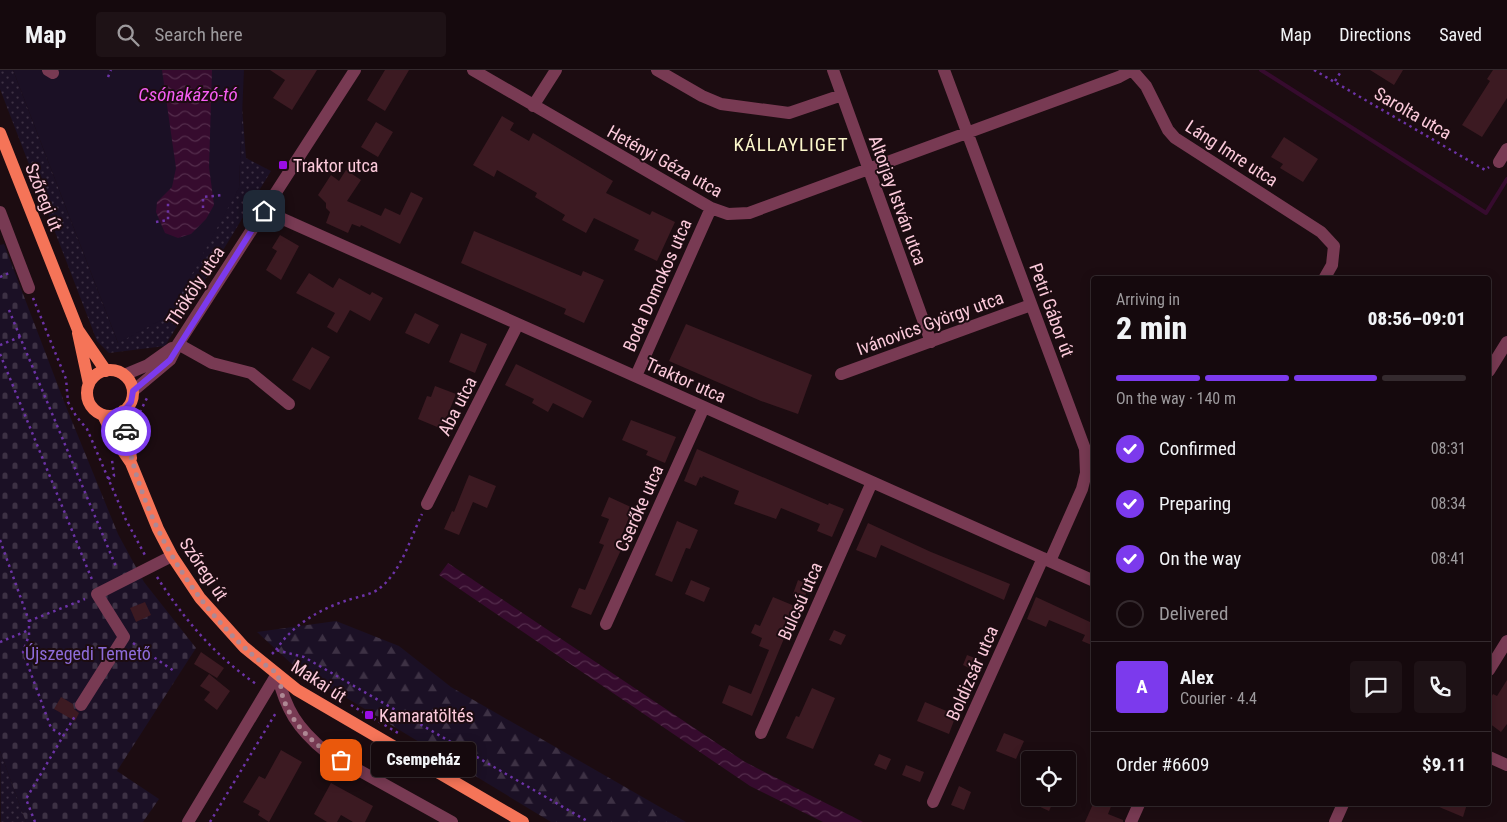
<!DOCTYPE html>
<meta charset="utf-8">
<style>
:root{--surface:#15090d;--page:#1e1216;--text:#f1f3f6;--muted:#9d9a9d;--line:#342a2e;--accent:#7c3aed}
body{margin:0;font-family:"Roboto Condensed",sans-serif;background:var(--page);color:var(--text);height:100vh;display:flex;flex-direction:column;font-size:19px;white-space:nowrap}
*{box-sizing:border-box;margin:0}
p{font-size:16px;color:var(--muted)}
.icon{flex:none;width:28px;height:28px;fill:none;stroke:currentColor;stroke-width:2;stroke-linecap:round;stroke-linejoin:round}
.map{position:relative;flex:1;overflow:hidden}
.drawer{position:absolute;left:1091px;top:206px;width:400px;height:530px;display:flex;flex-direction:column;background:var(--surface);border-radius:5px;box-shadow:0 2px 12px #0003,0 0 0 1px var(--line)}
.drawer>*{flex:none}
.tools{position:absolute;left:1021px;top:681px;display:grid;gap:10px}
.tools a{display:grid;place-items:center;width:55px;height:55px;border-radius:5px;background:var(--surface);box-shadow:0 2px 12px #0003,0 0 0 1px var(--line);font-size:25px}
.pin{position:absolute;display:grid;place-items:center;width:42px;height:42px;color:#fff;margin:-21px;border-radius:10px;box-shadow:0 2px 8px #0006}
.courier{position:absolute;display:grid;place-items:center;width:50px;height:50px;margin:-25px;border:4px solid #7c3aed;border-radius:50%;background:#fff;color:#222;box-shadow:0 1px 6px #0007}
.bubble{position:absolute;height:35px;border-radius:5px;background:var(--surface);box-shadow:0 2px 12px #0003,0 0 0 1px var(--line);font-size:16px;font-weight:800;line-height:35px;text-align:center}
.headline em{font-style:normal;font-weight:800}
.headline div{display:flex;flex-direction:column-reverse}
.headline{display:flex;align-items:center;justify-content:space-between;height:85px;padding:0 25px}
h1{font-size:32px;font-weight:800;line-height:38px}
.bar{display:grid;grid-template-columns:repeat(4,1fr);gap:8px 5px;align-content:center;height:60px;padding:0 25px}
.bar i{height:6px;border-radius:4px;background:var(--line)}
.bar .active{background:var(--accent)}
.bar p{grid-column:span 4}
.line{display:flex;align-items:center;gap:12px;padding:0 25px;border-top:1px solid var(--line)}
.line div{flex:1}
.round{display:grid;place-items:center;flex:none;width:52px;height:52px;border-radius:5px;background:var(--page)}
ol{padding:0 25px;list-style:none}
li{display:flex;align-items:center;gap:15px;height:55px}
li p{margin-inline-start:auto}
li .icon{padding:5px;border-radius:50%;background:var(--accent);color:#fff;stroke-width:4}
li:last-child{color:var(--muted)}
li i{width:28px;height:28px;border:2px solid var(--line);border-radius:50%}
header{display:flex;align-items:center;gap:30px;box-sizing:border-box;height:70px;padding:0 25px;background:var(--surface);border-bottom:1px solid var(--line)}
header strong{font-size:24px}
nav{display:flex;gap:28px;margin-inline-start:auto;font-size:18px}
.search{width:350px;height:45px;background:var(--page);display:flex;align-items:center;gap:12px;box-sizing:border-box;padding:0 18px;border-radius:5px;color:var(--muted);font-size:19px}
.map>svg:first-child{display:block}
.grass{fill:url(#grass-dots)}
.forest{fill:url(#forest-firs)}
.cemetery{fill:url(#cemetery-stones)}
.park{fill:#1b1025}
.water{fill:url(#water-waves)}
.lines{fill:none;stroke-linecap:round;stroke-linejoin:round}
.stream{stroke:#360b2e;stroke-width:4}
.building{fill:#3c1a22}
.path{stroke:#6c33a7;stroke-width:2.5;stroke-dasharray:2.5 4;stroke-linecap:butt}
.minor{stroke:#783a53;stroke-width:12}
.major{stroke:#f57458;stroke-width:12}
.done{stroke:#ae8894;stroke-width:5;stroke-dasharray:0 9}
.route{stroke:#7c3aed;stroke-width:6}
.poi-dot{fill:#9a0de5;stroke:#1c0c11;stroke-width:2}
.labels{text-anchor:middle;dominant-baseline:central;stroke-width:4;stroke-linejoin:round;paint-order:stroke}
.street-label{font-size:18px;fill:#fccadb;stroke:#1c0c11}
.poi-label{font-size:18px;fill:#fccadb;stroke:#1c0c11;text-anchor:start}
.park-label{font-size:18px;fill:#8e6cda;stroke:#1c0c11}
.water-label{font-size:19px;font-style:italic;fill:#f65ef3;stroke:#1c0c11}
.neighbourhood-label{font-size:19px;letter-spacing:1px;fill:#fcf8cc;stroke:#1c0c11}
</style>
<header>
<strong>Map</strong>
<div class="search"><svg class="icon" aria-label="search" viewBox="0 0 24 24"><circle cx="10" cy="10" r="6"/><path d="M15 15l6 6"/></svg>Search here</div>
<nav><a>Map</a><a>Directions</a><a>Saved</a></nav>
</header>
<div class="map">
<svg width="1507" height="752" viewBox="0 0 1507 752">
<defs>
<pattern id="grass-dots" width="8" height="8" patternUnits="userSpaceOnUse" patternTransform="scale(1.25)"><rect width="8" height="8" fill="#1b1025"/><path d="M2 2h.1M6 6h.1" fill="none" stroke="#3d3144" stroke-width="1.8" stroke-linecap="round"/></pattern>
<pattern id="forest-firs" width="22" height="20" patternUnits="userSpaceOnUse" patternTransform="scale(1.25)"><rect width="22" height="20" fill="#1b1025"/><path d="M5 1l3.5 6h-7zM16 11l3.5 6h-7z" fill="#3d3144"/></pattern>
<pattern id="cemetery-stones" width="16" height="16" patternUnits="userSpaceOnUse" patternTransform="scale(1.25)"><rect width="16" height="16" fill="#1b1025"/><path d="M2 7V4a2 2 0 0 1 4 0v3zM10 15v-3a2 2 0 0 1 4 0v3z" fill="#3d3144"/></pattern>
<pattern id="water-waves" width="16" height="10" patternUnits="userSpaceOnUse" patternTransform="scale(1.25)"><rect width="16" height="10" fill="#360b2e"/><path d="M0 5q4-4 8 0t8 0" fill="none" stroke="#542d4c"/></pattern>
</defs>
<rect width="100%" height="100%" fill="#1c0c11"/>
<path class="grass" d="M0,0h13l105,273 121,-155 3,-81 4,51 25,13 -106,175 -56,7 -12,-12 -97,-252z
M0,681l26,71h-25z"/>
<path class="forest" d="M336,551l63,25 52,41 235,135h-135l-257,-156 -37,-34z"/>
<path class="cemetery" d="M4,174l61,160 53,130 26,48 52,66 -79,123 42,28 -16,23h-117l-26,-71v-506z"/>
<path class="park" d="M13,0h231l-5,118 -70,128 -51,27z"/>
<path class="water" d="M162,0h50l-3,97 5,38 -8,14 -15,15 -13,4 -13,-5 -9,-21 1,-10 15,-15 4,-19z
M448,493l297,199 118,60h-40l-73,-36 -311,-211z"/>
<g class="lines">
<path class="stream" d="M1261,0l225,143 21,-34"/>
</g>
<path class="building" d="M270,0h47l-25,40 -19,-12 12,-18z
M385,0h24l-24,41 -18,-11z
M1370,0h33l-9,15z
M1493,0h14v28l-25,39 -20,-12 28,-44 -3,-2z
M502,46l12,7 -4,7 19,11 4,-8 80,48 -7,12 44,22 2,-4 23,11 -18,39 -23,-11 5,-10 -45,-22 -8,15 -24,-13 3,-5 -30,-18 2,-4 -40,-23 -3,7 -21,-12z
M376,52l17,10 -15,25 -17,-10z
M1284,67l34,22 -15,23 -23,-14 3,-4 -12,-7z
M346,100l15,10 -14,21 34,15 4,-8 15,7 11,-23 12,6 -23,46 -39,-19 -1,2 -8,-3 -4,9 -22,-10 4,-11 -4,-4v-5l-8,-8 13,-20 8,6z
M474,161l107,45 2,-5 21,9 -20,43 -20,-9 2,-5 -105,-46z
M280,165l19,11 -18,34 -15,-10 11,-19 -5,-3z
M309,203l24,15 6,-10 31,17 2,-3 11,6 -13,23 -20,-11 -13,23 -10,-6 8,-14 -39,-20z
M415,243l24,12 -10,19 -24,-11z
M686,254l126,51 -14,39 -37,-13 -92,-40z
M461,263l26,11 -12,29 -26,-11z
M312,277l18,10 -20,33 -18,-10z
M516,294l76,37 -9,17 -30,-15 -5,9 -16,-9 2,-4 -29,-14z
M435,316l21,8 -14,35 -24,-10 9,-23 4,1z
M631,350l45,17 -11,26 -19,-8 2,-4 -26,-11z
M697,379l131,56 1,-2 15,6 -12,28 -15,-6 3,-7 -39,-16 -5,11 -42,-15 5,-13 -36,-15 -1,2 -2,-1 -4,9 -12,-5z
M469,405l27,11 -9,22 -14,-6 -14,33 -15,-6 8,-18 2,1z
M609,427l24,11 -12,29 5,2 -35,76 -20,-8 8,-19 6,2 19,-45 -5,-2 10,-24 -8,-3z
M677,451l21,9 -8,19 -4,-1 -14,34 -17,-7z
M868,453l63,29 79,32 -6,16 -123,-55 -5,13 -20,-8z
M691,510l19,8 -6,14 -19,-8z
M798,510l11,5 -5,14 -11,-5z
M773,527l24,10 -45,109 -30,-13 7,-18 22,9 18,-44 -10,-4 3,-8 -11,-5 4,-9 5,2z
M1036,527l54,25 4,-9v33l-12,-5 3,-6 -36,-15 -3,7 -19,-8z
M145,532l6,13 -15,7 -6,-14z
M834,560l12,5 -5,10 -12,-5z
M201,582l23,16 -7,10 -23,-14z
M967,585l13,5 -5,11 -12,-6z
M209,604l21,17 -13,19 -13,-10 6,-8 -10,-6z
M1507,610v44l-6,8 -12,-9v-22l4,-7 4,2z
M812,618l23,10 -22,51 -27,-11 10,-22 3,1z
M61,627l12,7 1,5 5,4 -4,8 -21,-12z
M925,632l31,13 -7,19 -32,-13z
M1004,663l20,8 -8,18 -20,-8z
M281,680l21,12 -33,60 -11,-7 2,-4 -17,-9 16,-26 6,3z
M879,684l12,5 -5,11 -12,-5z
M906,695l18,7 -4,10 -18,-7z
M331,713l42,23 -8,16h-12l-12,-7 -4,7h-10l-13,-8z
M959,716l12,6 -7,18 -13,-5z
M1040,728h15l-6,13 -13,-6z
M1093,734h19l-4,10 15,6v2h-38z
M1432,734h35l-4,13z"/>
<g class="lines">
<path class="path" d="M1314,0l171,100 4,-3
M108,7l3,-7
M1335,11l7,-11
M203,138v-11l20,-2
M156,152l12,-2v-18
M0,207l11,-5
M33,228l33,81 2,23 8,14 11,13 39,91 20,37
M9,240l11,27
M0,275l20,-8 97,232
M0,284l93,228
M137,348l11,-22
M108,409l6,-3 -2,-16
M0,470l29,81v14l-6,17 28,76 12,8
M157,507c27,42 57,78 99,107
M29,551l56,-22
M0,572l29,-12
M133,573l41,28
M276,580c16,-25 44,-41 72,-50 10,-3 25,-6 32,-12 22,-18 30,-49 42,-74
M272,584l4,-4 28,7 285,165
M351,635l47,28
M35,752l-9,-23 49,-83
M210,752l67,-111"/>
<path class="minor" d="M48,0l5,3
M473,0l238,138 17,6 21,-1 370,-136 13,-7 14,16 22,44 7,8 146,94 13,14 -2,19 -8,14
M657,0l45,26 19,8 68,9 53,-18
M833,0l98,272
M944,0l141,379 1,24 -4,16 -32,72
M533,36l23,-36
M1499,92l8,-13
M265,141l829,370
M0,142l29,76
M178,274l34,19 39,10 38,31
M1489,301l18,-29
M841,304l190,-69
M124,305l24,-10 24,-17
M636,306l75,-168
M133,321l37,-31 8,-16 177,-274
M427,434l91,-180
M606,554l98,-217
M1489,600l18,-29
M277,604c9,36 20,54 49,78l126,70
M81,635l43,-68 -27,-43 75,-38
M761,663l111,-251
M1489,687l18,8
M933,732l110,-244
M188,752l89,-148
M1131,752l8,-18
M1335,752l8,-18"/>
<path class="major" d="M0,63l78,197 28,41
M78,263l11,51
M87 323a23 23 0 1 1 46 0a23 23 0 1 1-46 0Z
M123,341l8,47
M103,345l11,23 17,25 27,66 14,27 28,42 44,49 53,43 226,132"/>
</g>
<g class="lines">
<path class="done" d="M126,361c12,73 51,146 102,200 10,11 21,21 33,31 4,3 11,7 15,11 5,6 5,18 7,25 10,28 33,49 58,62"/>
<path class="route" d="M126,361l-3,-19 8,-10 2,-11 37,-31 94,-149"/>
</g>
<g class="poi-dot">
<rect x="278" y="90" width="10" height="10" rx="2.5"/>
<rect x="364" y="640" width="10" height="10" rx="2.5"/>
</g>
<g class="labels">
<g class="street-label">
<text transform="translate(1413 43) rotate(30)">Sarolta utca</text>
<text transform="translate(1232 83) rotate(33)">Láng Imre utca</text>
<text transform="translate(665 91) rotate(29)">Hetényi Géza utca</text>
<text transform="translate(44 127) rotate(68)">Szőregi út</text>
<text transform="translate(898 130) rotate(70)">Altorjay István utca</text>
<text transform="translate(657 215) rotate(-66)">Boda Domokos utca</text>
<text transform="translate(195 216) rotate(-57)">Thököly utca</text>
<text transform="translate(1052 240) rotate(70)">Petri Gábor út</text>
<text transform="translate(930 253) rotate(-20)">Ivánovics György utca</text>
<text transform="translate(686 310) rotate(24)">Traktor utca</text>
<text transform="translate(457 336) rotate(-63)">Aba utca</text>
<text transform="translate(639 438) rotate(-66)">Cserőke utca</text>
<text transform="translate(204 499) rotate(56)">Szőregi út</text>
<text transform="translate(800 531) rotate(-66)">Bulcsú utca</text>
<text transform="translate(972 603) rotate(-66)">Boldizsár utca</text>
<text transform="translate(319 611) rotate(33)">Makai út</text>
</g>
<g class="poi-label">
<text x="293" y="95">Traktor utca</text>
<text x="379" y="645">Kamaratöltés</text>
</g>
<g class="park-label">
<text x="88" y="583">Újszegedi Temető</text>
</g>
<g class="water-label">
<text x="188" y="24">Csónakázó-tó</text>
</g>
<g class="neighbourhood-label">
<text x="791" y="74">KÁLLAYLIGET</text>
</g>
</g>
</svg>
<div class="tools">
<a><svg class="icon" aria-label="locate" viewBox="0 0 24 24"><circle cx="12" cy="12" r="6"/><path d="M12 2v4M12 18v4M2 12h4M18 12h4"/></svg></a>
</div>
<div class="pin" style="left:341px;top:690px;background:#ea580c"><svg class="icon" aria-label="bag" viewBox="0 0 24 24"><path d="M5 8h14l-1 12H6zM9 8a3 3 0 0 1 6 0"/></svg></div>
<div class="pin" style="left:264px;top:141px;background:#1f2937"><svg class="icon" aria-label="home" viewBox="0 0 24 24"><path d="M3 11l9-7 9 7M6 9v11h12V9"/></svg></div>
<div class="courier" style="left:126px;top:361px"><svg class="icon" aria-label="car" viewBox="0 0 24 24"><path d="M5 17H2v-5l4-1 3-4h7l3 4 3 1v5h-3M9 17h6M6 11h13"/><circle cx="7" cy="17" r="2"/><circle cx="17" cy="17" r="2"/></svg></div>
<div class="bubble" style="left:371px;top:672px;width:105px">Csempeház</div>
<section class="drawer">
<div class="headline"><div><h1>2 min</h1><p>Arriving in</p></div><em>08:56–09:01</em></div>
<div class="bar"><i class="active"></i><i class="active"></i><i class="active"></i><i></i><p>On the way · 140 m</p></div>
<ol>
<li><svg class="icon" aria-label="check" viewBox="0 0 24 24"><path d="M5 12l5 5 9-10"/></svg>Confirmed<p>08:31</p></li>
<li><svg class="icon" aria-label="check" viewBox="0 0 24 24"><path d="M5 12l5 5 9-10"/></svg>Preparing<p>08:34</p></li>
<li><svg class="icon" aria-label="check" viewBox="0 0 24 24"><path d="M5 12l5 5 9-10"/></svg>On the way<p>08:41</p></li>
<li><i></i>Delivered</li>
</ol>
<div class="line" style="height:90px"><b class="round" style="background:var(--accent);color:#fff">A</b><div><b>Alex</b><p>Courier · 4.4</p></div><a class="round"><svg class="icon" aria-label="chat" viewBox="0 0 24 24"><path d="M4 5h16v11H9l-5 4z"/></svg></a><a class="round"><svg class="icon" aria-label="phone" viewBox="0 0 24 24"><path d="M5 4h4l2 5-3 2q2 4 5 5l2-3 5 2v4C11 20 4 13 5 4z"/></svg></a></div>
<div class="line" style="height:65px"><div>Order #6609</div><b>$9.11</b></div>
</section>
</div>
